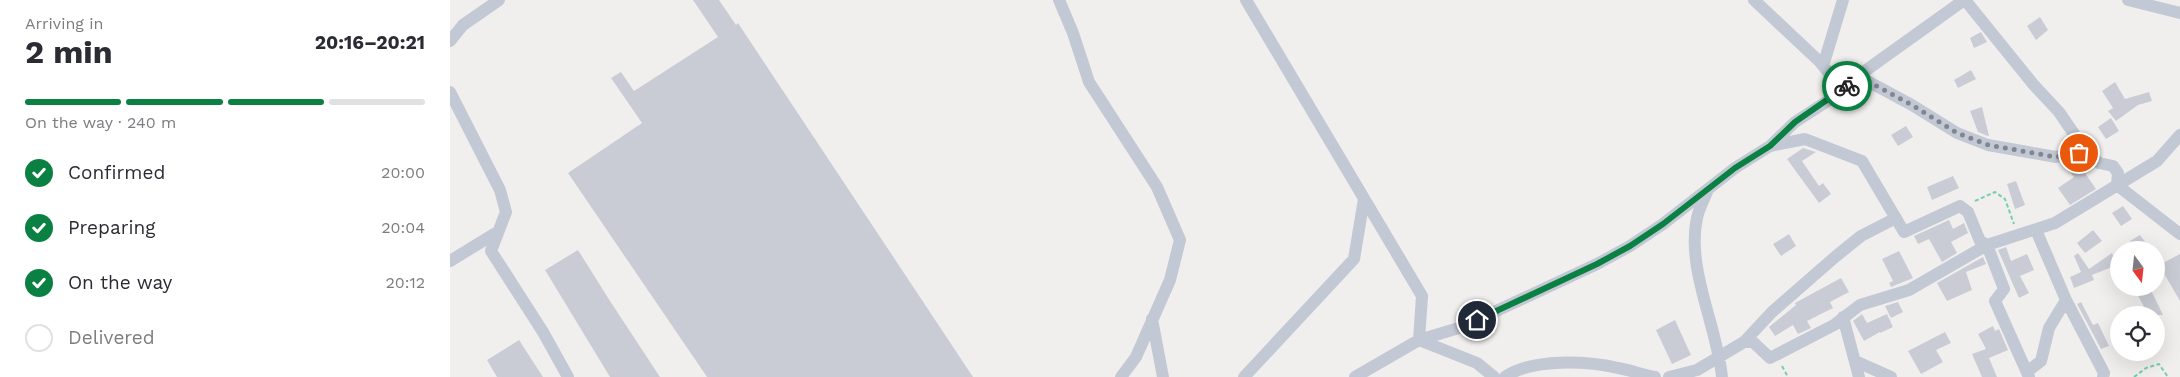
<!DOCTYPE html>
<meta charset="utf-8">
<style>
:root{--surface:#fff;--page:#f7f7f7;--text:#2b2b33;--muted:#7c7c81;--line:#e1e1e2;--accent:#0b8043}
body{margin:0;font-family:"Work Sans",sans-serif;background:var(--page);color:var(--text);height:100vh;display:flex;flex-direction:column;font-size:19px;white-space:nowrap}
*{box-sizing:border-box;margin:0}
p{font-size:16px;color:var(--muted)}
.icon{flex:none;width:28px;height:28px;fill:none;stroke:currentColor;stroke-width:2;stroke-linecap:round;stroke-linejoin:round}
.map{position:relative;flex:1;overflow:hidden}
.side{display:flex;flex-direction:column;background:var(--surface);width:450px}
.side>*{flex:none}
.needle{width:32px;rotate:165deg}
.tools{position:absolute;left:1660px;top:241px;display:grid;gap:10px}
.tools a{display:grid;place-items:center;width:55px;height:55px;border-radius:50%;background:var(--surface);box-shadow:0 5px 20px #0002;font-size:25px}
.pin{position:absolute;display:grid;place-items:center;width:42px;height:42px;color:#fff;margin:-21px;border:2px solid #fff;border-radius:50%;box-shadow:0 1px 5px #0007}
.courier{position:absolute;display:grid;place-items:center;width:50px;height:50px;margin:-25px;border:4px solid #0b8043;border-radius:50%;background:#fff;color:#222;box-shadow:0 1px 6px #0007}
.overview em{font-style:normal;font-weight:700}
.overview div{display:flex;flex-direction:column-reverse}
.overview{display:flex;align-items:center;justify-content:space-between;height:85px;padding:0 25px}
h1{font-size:32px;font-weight:700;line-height:38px}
.bar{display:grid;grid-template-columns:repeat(4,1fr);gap:8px 5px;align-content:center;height:60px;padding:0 25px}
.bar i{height:6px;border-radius:4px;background:var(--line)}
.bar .selected{background:var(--accent)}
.bar p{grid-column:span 4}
ol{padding:0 25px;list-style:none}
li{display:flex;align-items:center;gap:15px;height:55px}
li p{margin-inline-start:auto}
li .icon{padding:5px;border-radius:50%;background:var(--accent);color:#fff;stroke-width:4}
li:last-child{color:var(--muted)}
li i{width:28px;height:28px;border:2px solid var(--line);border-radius:50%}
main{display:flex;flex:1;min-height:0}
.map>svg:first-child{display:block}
.building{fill:#caccd5}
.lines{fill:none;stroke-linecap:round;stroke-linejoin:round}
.path{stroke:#72d0b3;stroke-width:2;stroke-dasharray:4 2.5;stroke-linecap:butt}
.minor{stroke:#c2c8d4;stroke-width:12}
.done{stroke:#828690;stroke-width:5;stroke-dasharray:0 9}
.route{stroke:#0b8043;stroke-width:6}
</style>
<main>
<section class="side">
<div class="overview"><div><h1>2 min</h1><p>Arriving in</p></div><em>20:16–20:21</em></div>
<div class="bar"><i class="selected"></i><i class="selected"></i><i class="selected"></i><i></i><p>On the way · 240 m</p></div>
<ol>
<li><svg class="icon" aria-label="check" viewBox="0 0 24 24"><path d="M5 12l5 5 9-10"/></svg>Confirmed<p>20:00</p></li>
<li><svg class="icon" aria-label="check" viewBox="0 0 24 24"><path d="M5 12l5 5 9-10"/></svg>Preparing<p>20:04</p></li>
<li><svg class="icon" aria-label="check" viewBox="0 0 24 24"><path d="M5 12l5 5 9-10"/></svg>On the way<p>20:12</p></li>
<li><i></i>Delivered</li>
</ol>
</section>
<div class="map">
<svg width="1730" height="377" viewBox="0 0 1730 377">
<rect width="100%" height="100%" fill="#f1efee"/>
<path class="building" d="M243,0h26l17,25 2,-2 235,354h-266l-139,-204 74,-50 -31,-45 10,-6 13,19 84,-54z
M1590,17l8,13 -12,10 -9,-14z
M1531,32l6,10 -13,6 -4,-10z
M1521,70l5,9 -18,9 -4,-8z
M1665,82l10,17 24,-7 3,9 -14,4 -22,16 -8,-10 5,-3 -11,-17z
M1532,107l7,29h-1l-10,-4 -8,-21z
M1661,118l8,13 -13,8 -8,-12z
M1456,126l7,11 -15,9 -7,-11z
M1353,148l13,4 -14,9 17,25 4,-3 8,11 -12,9 -32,-44z
M1633,159l7,6 -7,5 13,19 -26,16 -12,-17 16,-11 -6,-8 6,-5 -2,-2z
M1503,176l6,12 -27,12 -5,-13z
M1566,181l9,24 -10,4 -8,-25z
M1673,206l9,13 -11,7 -9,-13z
M1499,220l4,9 11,-6 4,10 -17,9 6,11 -15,9 -13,-23 -11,5 -4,-8z
M1643,230l9,11 -17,12 -8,-10z
M1339,234l7,12 -15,10 -8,-12z
M1690,235l11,15h-15l-6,-9z
M1556,247l5,14 16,-7 7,16 -14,6 9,17 -10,5 -21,-48z
M128,250l32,51 50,76h-50l-65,-107z
M1449,251l14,27 -22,9 -2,-4 4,-2 -11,-22z
M1628,253l11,16 23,-16 5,12 -25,10 2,5 -20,8 -4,-11 11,-5 -7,-16z
M1730,254v47l-21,-36z
M1533,257l3,7 -20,8 6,18 -25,11 -10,-18z
M1391,278l8,14 -19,10 3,6 -26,13 4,7 -13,6 -5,-9 -18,11 -6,-9 27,-22 -1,-2z
M1684,288h16l13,27h-34l15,-8z
M1448,302l5,10 -12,6 -6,-12z
M1631,302l12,23 5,-2 11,23 -8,3 -24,-45z
M1412,314l5,9 20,-9 6,13 -13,6v-1l-16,9 -11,-20z
M1225,320l16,35 -19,9 -16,-34z
M1543,326l2,5 4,-2 9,21 -19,8 8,19h-15l-10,-23 14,-5 -8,-15z
M1495,332l6,11 -15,7 7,12 -22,12 -13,-23z
M69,340l24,37h-46l-10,-17z"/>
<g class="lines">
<path class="path" d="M1525,201l20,-9 10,7 9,25
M1332,366l6,11
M1684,377l12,-9 13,-4 9,13"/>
<path class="minor" d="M609,0l14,33 16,49 68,105 23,53 -10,40 -34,77 -15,20
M796,0l176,296 -3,44 -64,37
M1304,0l66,62 23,29
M1515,0l68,84 26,28 26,38
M1678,0l52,13
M0,41l13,-16 36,-25
M1373,66l20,-66
M1408,76l54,29 45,28 31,12 68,12 29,-7 14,13 14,3 5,7 -1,12
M0,92l50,98 6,22 -15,39 52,81 25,45
M1320,146l35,-7 57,22 42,71 56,-26 8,6 12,29 7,4 17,44 -9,12 34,76
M1667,185l63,49
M1258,189c-3,9 -9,19 -11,29 -11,50 20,108 25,159
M1586,230l30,70 38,73 -1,4
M0,261l46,-28
M1393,317l16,60
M702,319l11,58
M969,340l43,-13 135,-63 33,-18 33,-22 72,-56 35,-22 25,-24 48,-31 15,-15 106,-76
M969,340l58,23 17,14
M1294,342l28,-30 63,-55 26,-21 35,-18
M1405,361l36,16
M1578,371l13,-10 8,-33 17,-28
M794,377l110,-118 10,-60
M1055,377c27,-19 82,-16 113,-9 13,2 24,7 37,9
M1219,377l28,-7 47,-28h9l17,16 64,-33 26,-20 49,-15 78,-45 68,-22 102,-62 23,-26"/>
</g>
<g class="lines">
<path class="done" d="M1397,86l11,-10 54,29 45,28 31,12 68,12 23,-4"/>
<path class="route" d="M1027,320l120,-56 33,-18 33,-22 72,-56 35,-22 25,-24 52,-36"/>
</g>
</svg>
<div class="tools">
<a><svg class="needle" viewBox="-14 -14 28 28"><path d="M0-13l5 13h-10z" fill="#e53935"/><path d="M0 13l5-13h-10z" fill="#7c7c81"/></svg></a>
<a><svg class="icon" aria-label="locate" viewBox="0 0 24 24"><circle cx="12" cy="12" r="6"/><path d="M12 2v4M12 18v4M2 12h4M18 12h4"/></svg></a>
</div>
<div class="pin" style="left:1629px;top:153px;background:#ea580c"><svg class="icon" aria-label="bag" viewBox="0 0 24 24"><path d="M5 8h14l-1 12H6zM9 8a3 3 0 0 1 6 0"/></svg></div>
<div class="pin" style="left:1027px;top:320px;background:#1f2937"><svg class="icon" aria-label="home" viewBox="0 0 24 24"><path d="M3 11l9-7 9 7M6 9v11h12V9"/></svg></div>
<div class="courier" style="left:1397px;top:86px"><svg class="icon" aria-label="bike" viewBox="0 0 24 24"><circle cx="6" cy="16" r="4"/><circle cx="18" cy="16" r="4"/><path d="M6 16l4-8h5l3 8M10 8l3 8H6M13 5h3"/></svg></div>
</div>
</main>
